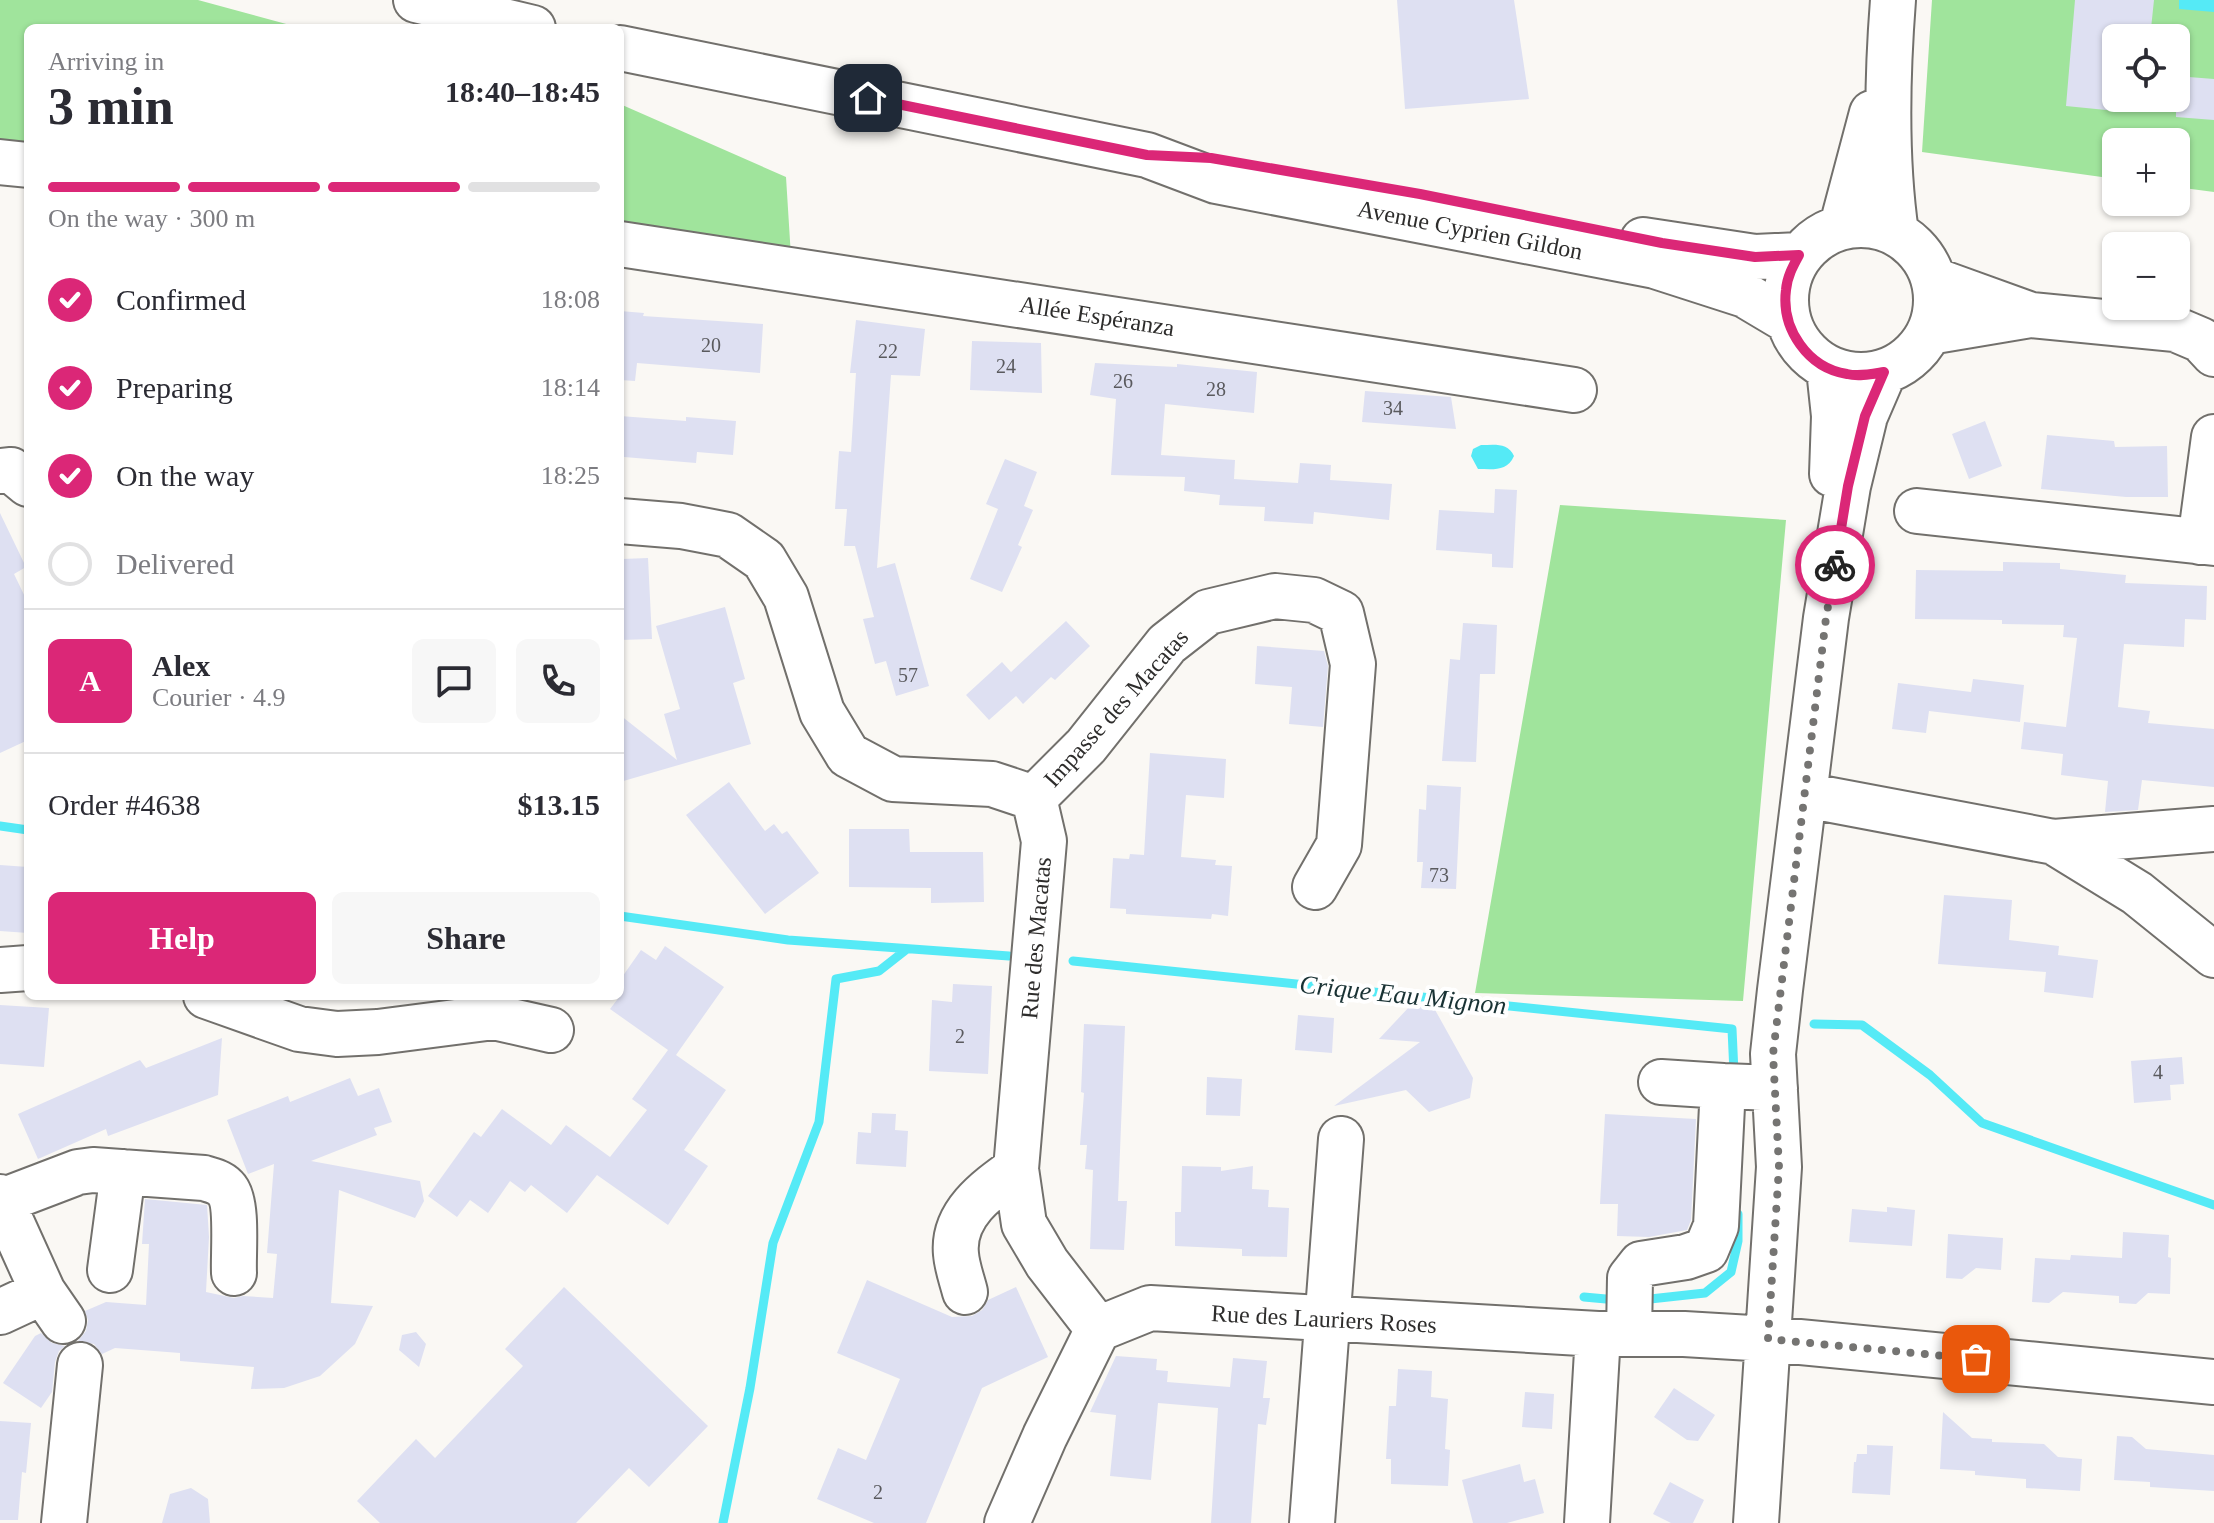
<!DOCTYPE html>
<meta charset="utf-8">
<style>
:root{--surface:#fff;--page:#f7f7f7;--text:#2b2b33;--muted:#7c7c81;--line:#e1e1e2;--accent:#db2777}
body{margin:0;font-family:"Times New Roman",serif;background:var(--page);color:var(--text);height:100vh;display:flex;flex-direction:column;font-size:30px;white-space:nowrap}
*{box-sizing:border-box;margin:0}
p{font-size:26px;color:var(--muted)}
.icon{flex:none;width:44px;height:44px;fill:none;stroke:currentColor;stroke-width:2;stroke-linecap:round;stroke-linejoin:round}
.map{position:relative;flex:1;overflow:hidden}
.panel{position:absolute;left:24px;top:24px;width:600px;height:976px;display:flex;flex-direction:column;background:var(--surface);border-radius:12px;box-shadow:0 2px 6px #0004}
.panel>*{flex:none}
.tools{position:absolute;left:2102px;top:24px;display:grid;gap:16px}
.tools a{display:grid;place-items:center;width:88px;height:88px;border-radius:12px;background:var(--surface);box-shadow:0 2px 6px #0004;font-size:40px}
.pin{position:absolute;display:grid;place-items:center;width:68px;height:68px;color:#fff;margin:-34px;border-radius:16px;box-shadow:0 4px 12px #0006}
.courier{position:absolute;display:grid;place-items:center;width:80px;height:80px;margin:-40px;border:6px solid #db2777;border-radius:50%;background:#fff;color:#222;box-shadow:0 2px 10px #0007}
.overview em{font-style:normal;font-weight:600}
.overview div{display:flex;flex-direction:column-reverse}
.overview{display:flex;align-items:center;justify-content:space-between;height:136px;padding:0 24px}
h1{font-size:52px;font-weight:600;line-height:60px}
.bar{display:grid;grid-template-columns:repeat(4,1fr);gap:12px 8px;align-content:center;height:96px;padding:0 24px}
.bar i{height:10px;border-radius:6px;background:var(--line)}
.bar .selected{background:var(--accent)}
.bar p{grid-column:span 4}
.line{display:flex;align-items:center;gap:20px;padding:0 24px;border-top:2px solid var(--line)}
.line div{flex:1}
.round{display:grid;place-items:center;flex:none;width:84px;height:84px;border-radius:12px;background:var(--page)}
ol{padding:0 24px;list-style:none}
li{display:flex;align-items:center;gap:24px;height:88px}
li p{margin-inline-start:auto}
li .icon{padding:8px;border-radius:50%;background:var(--accent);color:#fff;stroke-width:4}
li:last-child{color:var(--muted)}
li i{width:44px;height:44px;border:4px solid var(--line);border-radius:50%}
.button{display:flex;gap:16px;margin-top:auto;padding:16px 24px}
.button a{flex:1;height:92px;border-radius:12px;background:var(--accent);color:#fff;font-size:32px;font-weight:600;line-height:92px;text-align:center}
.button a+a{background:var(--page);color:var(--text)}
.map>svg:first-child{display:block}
.green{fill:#a0e49c;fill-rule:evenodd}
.water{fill:#55eaf6}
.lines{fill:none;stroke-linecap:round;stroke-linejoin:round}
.stream{stroke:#55eaf6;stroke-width:9}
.building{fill:#dee0f2}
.minor-casing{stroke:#72706c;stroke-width:48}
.minor{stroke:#fff;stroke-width:44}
.done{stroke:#757472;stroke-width:8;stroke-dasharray:0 14.4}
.route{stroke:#db2777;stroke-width:10}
.labels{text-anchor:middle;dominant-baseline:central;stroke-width:8;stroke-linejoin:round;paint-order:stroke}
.number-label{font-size:20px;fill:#5a5a5e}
.street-label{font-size:24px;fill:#2e2d2c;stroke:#fff}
.water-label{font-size:26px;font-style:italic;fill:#193234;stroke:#fff}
</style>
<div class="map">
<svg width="2214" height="1523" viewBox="0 0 2214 1523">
<rect width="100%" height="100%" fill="#faf8f4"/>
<path class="green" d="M0,0h198l103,28h-273v121l-28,-4z
M1932,0h282v192l-38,-5v-45h-60v37l-194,-27zM2116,38h60v60h-60z
M620,104l166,73 5,80 -171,-23z
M1560,505l226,15 -43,481 -268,-8z"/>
<path class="water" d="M2179,0h35v12l-35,-3z
M1481,445c13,0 27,-3 33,11 -7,16 -21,13 -36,13l-7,-13 2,-7z"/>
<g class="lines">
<path class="stream" d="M0,826l28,4
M620,916l168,24 221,16
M1073,961l659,68 2,44
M1814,1024l48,1 68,50 52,48 232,82
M1584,1297l33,3
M1641,1300l64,-7 26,-21 7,-31v-27
M723,1523l27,-135 23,-145 46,-121 17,-143 43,-8 28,-22"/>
</g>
<path class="building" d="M1397,0h117l15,99 -124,10z
M2075,0h79l-4,38h-34v73l-50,-5z
M2176,76l38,3v41l-38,-3z
M620,311l24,2 -1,3 120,8 -3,49 -123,-10 -2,18 -15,-1z
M856,320l69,9 -5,47 -29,-1 -14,193 18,-5 34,123 -33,10 -10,-35 -11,3 -12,-45 11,-2 -19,-71h-11l3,-37h-12l4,-58 12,1 5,-79h-6z
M972,341l69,2 1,50 -72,-3z
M1095,363l82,4v-3l80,8 -3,41 -89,-9 -4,51 74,5 -1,19 64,4 2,-20 31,2 -1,15 62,4 -3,36 -75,-8 -1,12 -49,-3 1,-14 -46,-2 1,-10 -36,-4 1,-14 -74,-2 5,-76 -26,-4z
M1365,391l86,6 5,32 -94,-7z
M620,416l66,5v-4l50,4 -3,34 -36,-3 -1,11 -72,-6v-6l-4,-1z
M1985,421l17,45 -33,13 -17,-45z
M2047,435l67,6 1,6 52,-1 1,51h-42l-85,-8z
M1005,459l32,13 -13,34 9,4 -15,35 4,2 -20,45 -32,-13 28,-70 -12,-5z
M1495,489l22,1 -4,78 -21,-1v-13l-56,-4 3,-40 55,3z
M0,513l26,54 -12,7 14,29v137l-28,13z
M648,558l4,81 -32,1 2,-81z
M2003,562l57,1v6l66,6 -1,8 82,3 -1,34 -21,-1 -1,28 -60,-3 -6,63 32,4 -2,12 66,6v58l-72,-7 -4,30 -33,2 3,-31 -47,-6 2,-21 -42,-5 3,-27 42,5 11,-89 -14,-1 1,-12 -62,-1v-4l-87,-1 1,-49 87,1z
M725,607l20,72 -12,4 18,61 -131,38v-67l57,45 -13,-46 16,-5 -24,-83z
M1066,621l24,25 -35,34 -4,-3 -28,27 -7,-8 -27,24 -23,-25 36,-33 9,10z
M1463,623l34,2 -2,49h-15l-4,88 -34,-1 8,-102 10,1z
M1257,646l67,5 4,15 -5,61 -34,-3 3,-37 -37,-3z
M1973,679l51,6 -4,37 -91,-11 -3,22 -34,-4 6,-46 73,9z
M1150,753l76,6 -2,39 -38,-3 -5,62 35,3 -1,5 17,1 -4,50 -16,-2 -1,5 -85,-5v-5l-16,-1 3,-50 16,1 1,-5 14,1z
M729,782l36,49 9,-7 8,10 5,-3 32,42 -54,41 -79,-99z
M1427,785l34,2 -5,102 -35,-1 2,-26h-6l2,-53 7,1z
M849,829h60l1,23h73l1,50 -53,1v-15l-82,-1z
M0,865l28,2v66l-28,-2z
M1944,895l68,5 -3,40 50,6 -1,9 40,5 -5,38 -49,-6 2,-20 -108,-8z
M665,946l59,41 -48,68 50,35 -42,60 24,16 -40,59 -71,-50 -30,38 -36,-28 -6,7 -15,-11 -22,32 -18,-13 -13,17 -29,-21 46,-64 7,5 21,-28 49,36 15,-20 44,32 37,-47 -15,-11 36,-49 -58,-41 10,-13v-16l21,-30 15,10z
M953,984l39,2 -4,88 -59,-3 3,-71 20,2z
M0,1005l49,3 -5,59 -44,-3z
M1410,1006l24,2 39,70 -3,20 -41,14 -23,-22 -72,16 86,-64 -41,-3z
M1298,1015l36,3 -2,35 -37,-3z
M1084,1024l41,2 -7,175h9l-3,49 -34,-1 3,-79 -8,-1 2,-24h-7l4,-52 -3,-1z
M222,1038l-4,57 -110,41 -2,-7 -68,30 -20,-45 122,-54 6,8z
M2182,1057l2,27 -14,1 1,15 -37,3 -3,-42z
M1207,1077l35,2 -2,37 -34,-1z
M350,1078l8,18 21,-8 13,34 -18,6 3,7 -66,26 109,20 4,20 -9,17 -76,-28 -8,113 42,3 -18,38 -35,32 -36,12 -33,1 3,-22 -74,-6v-8l-65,-5 -13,6 -8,-10 -16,-3 8,-10 2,-11 -3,-9 21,-9 40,3 3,-61h-7l3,-45 62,6 2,32 -3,55 28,6 9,-2 30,2 4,-44 -10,-1 7,-89 -26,10 -21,-54 61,-24 2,6z
M872,1113l24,1 -1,16 13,1 -2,36 -50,-3 2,-32 13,1z
M1605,1114l91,5 -5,101 -4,10 -38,7 -32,-1 1,-32h-18z
M1182,1166l39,1v4l32,-5 -1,23 17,1 -1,17 21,1 -2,49 -45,-1v-7l-67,-3v-34h6z
M1887,1207l28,3 -3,36 -63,-4 3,-33 35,3z
M2123,1232l46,3 -1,22 3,1 -1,36 -22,-1 -12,11 -17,-1v-7l-56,-4 -14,11 -17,-1 3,-44 35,2 1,-5 51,3z
M1948,1234l55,4 -2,32 -25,-2 -14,11 -16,-1z
M867,1280l85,37 20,-1 10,-6 6,-10 28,-13 32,70 -66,31 -56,135h-52l-57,-24 21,-51 28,12 34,-81 -63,-26z
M564,1287l144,139 -59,61 -20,-19 -53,55h-196l-23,-22 59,-62 19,19 88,-92 -18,-17z
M416,1332l10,12 -7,23 -20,-17 3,-15z
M41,1333l11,10 13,3 -6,5 -4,11 -3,30 -11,16 -38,-25 32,-47z
M1116,1356l41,3 -1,11 12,1 -1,11 63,5 3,-29 34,3 -4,37h7l-4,27 -8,-1 -7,99h-40l7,-115 -60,-5 -7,77 -41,-4 6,-61 -26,-3z
M1398,1369l34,2 -1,26 17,2 -3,50 5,1 -2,36 -57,-2v-25h-5l3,-53h7z
M1674,1388l41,27 -17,26 -11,-1 -33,-23z
M1525,1392l29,2 -2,35 -30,-2z
M1943,1412l29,26 20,1v3l52,2 14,13 24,2 -2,32 -54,-3v-9l-51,-4v-4l-35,-2z
M0,1421l31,2 -5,50 -4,-1 -4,48h-18z
M2117,1436l15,1 14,12 68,6v36l-64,-4v-5l-36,-2z
M1867,1445l26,1 -3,49 -38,-2 2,-31h2l1,-8h10z
M1520,1464l4,18 11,-3 9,34 -37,10h-34l-11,-43z
M1670,1482l34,18 -11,23h-22l-18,-9z
M191,1488l17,11 2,24h-48l8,-29z"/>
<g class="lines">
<defs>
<path id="minor" d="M416,0l117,28
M1893,0c-6,78 -8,157 3,233
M620,48l527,107 69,26 439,85 90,29 42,25
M0,162l28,3
M1786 300a75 75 0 1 1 150 0a75 75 0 1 1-150 0Z
M1842,226l30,-113
M1643,240l112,17 44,-2
M620,244l954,146
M1934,280l97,35
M1929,332l102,-17 144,14 26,11 13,14
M1829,369l5,47 -2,58
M0,471l11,-1 17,14
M1917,511l297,32
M620,521l61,5 47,9 36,25 22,37 36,115 26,43 45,24 99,5 42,14 10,43 -28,328 8,55 23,39 51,66
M2200,542l14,-105
M1805,795l249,47 160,-13
M1034,798l52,-52 81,-102 41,-32 67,-16 39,4 27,13 12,51 -14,181 -24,42
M2054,842l83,51 77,62
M0,970l28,-2
M206,996l93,33 38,5 41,-2 116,-15 57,13
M1661,1082l62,4
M0,1197l43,95 20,29
M2,1201l76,-29 15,-2 111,8c9,3 17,4 23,12 11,14 6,64 7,83
M110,1270l13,-98
M965,1292c-3,-12 -8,-25 -9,-38 -4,-40 32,-65 60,-85
M0,1312l43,-20
M1629,1334l1,-56 11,-14 45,-7 20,-7 10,-24 7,-140 52,2
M64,1523l16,-158
M1007,1523l38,-87 53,-107 52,-21 448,26h86l84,5 446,43
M1312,1523l29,-384
M1587,1523l11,-189
M1756,1523l23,-356 -6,-113 7,-64 46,-372 22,-132 17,-70 19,-44"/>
</defs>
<use href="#minor" class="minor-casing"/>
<use href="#minor" class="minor"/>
</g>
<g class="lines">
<path class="done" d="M1835,565l-9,53 -53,436 6,113 -11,172 208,20"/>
<path class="route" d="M868,98l279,57 64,3 209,36 242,49 93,14 44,-2c-6,11 -12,22 -13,35 -5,39 22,78 61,84 12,3 25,0 37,-2l-19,44 -17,70 -13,79"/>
</g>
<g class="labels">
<g class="number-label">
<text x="711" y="345">20</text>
<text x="888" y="351">22</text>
<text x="1006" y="366">24</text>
<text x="1123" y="381">26</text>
<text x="1216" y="389">28</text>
<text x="1393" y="408">34</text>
<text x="908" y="675">57</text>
<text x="1439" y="875">73</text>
<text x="960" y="1036">2</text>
<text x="2158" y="1072">4</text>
<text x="878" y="1492">2</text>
</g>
<g class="street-label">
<text transform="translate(1470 230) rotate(11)">Avenue Cyprien Gildon</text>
<text transform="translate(1097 316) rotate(9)">Allée Espéranza</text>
<text transform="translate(1116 708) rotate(-48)">Impasse des Macatas</text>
<text transform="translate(1036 938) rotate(-85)">Rue des Macatas</text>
<text transform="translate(1324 1319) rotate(3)">Rue des Lauriers Roses</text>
</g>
<g class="water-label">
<text transform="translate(1403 995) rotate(6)">Crique Eau Mignon</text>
</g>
</g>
</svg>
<div class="tools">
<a><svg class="icon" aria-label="locate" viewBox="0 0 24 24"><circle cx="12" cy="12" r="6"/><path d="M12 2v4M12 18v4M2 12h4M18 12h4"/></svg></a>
<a>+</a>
<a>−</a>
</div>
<div class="pin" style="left:1976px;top:1359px;background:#ea580c"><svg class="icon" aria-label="bag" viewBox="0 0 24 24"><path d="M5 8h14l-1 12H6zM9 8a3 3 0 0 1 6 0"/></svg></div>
<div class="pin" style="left:868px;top:98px;background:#1f2937"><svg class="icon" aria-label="home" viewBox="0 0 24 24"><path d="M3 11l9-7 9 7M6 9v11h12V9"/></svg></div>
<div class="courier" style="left:1835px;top:565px"><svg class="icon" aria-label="bike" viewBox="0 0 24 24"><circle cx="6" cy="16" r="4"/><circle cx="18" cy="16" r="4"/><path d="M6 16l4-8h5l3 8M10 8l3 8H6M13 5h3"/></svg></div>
<section class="panel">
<div class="overview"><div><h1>3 min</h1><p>Arriving in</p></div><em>18:40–18:45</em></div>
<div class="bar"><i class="selected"></i><i class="selected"></i><i class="selected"></i><i></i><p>On the way · 300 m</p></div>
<ol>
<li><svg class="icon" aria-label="check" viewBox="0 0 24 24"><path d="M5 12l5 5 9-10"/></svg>Confirmed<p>18:08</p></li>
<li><svg class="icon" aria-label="check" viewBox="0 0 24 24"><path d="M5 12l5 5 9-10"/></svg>Preparing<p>18:14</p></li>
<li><svg class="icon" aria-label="check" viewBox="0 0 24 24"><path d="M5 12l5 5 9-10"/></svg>On the way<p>18:25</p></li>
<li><i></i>Delivered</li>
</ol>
<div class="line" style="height:144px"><b class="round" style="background:var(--accent);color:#fff">A</b><div><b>Alex</b><p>Courier · 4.9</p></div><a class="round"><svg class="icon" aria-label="chat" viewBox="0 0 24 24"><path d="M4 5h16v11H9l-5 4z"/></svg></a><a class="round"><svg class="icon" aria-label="phone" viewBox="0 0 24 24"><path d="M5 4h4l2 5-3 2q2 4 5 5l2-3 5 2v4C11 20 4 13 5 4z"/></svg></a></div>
<div class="line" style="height:104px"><div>Order #4638</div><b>$13.15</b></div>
<div class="button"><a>Help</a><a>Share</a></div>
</section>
</div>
